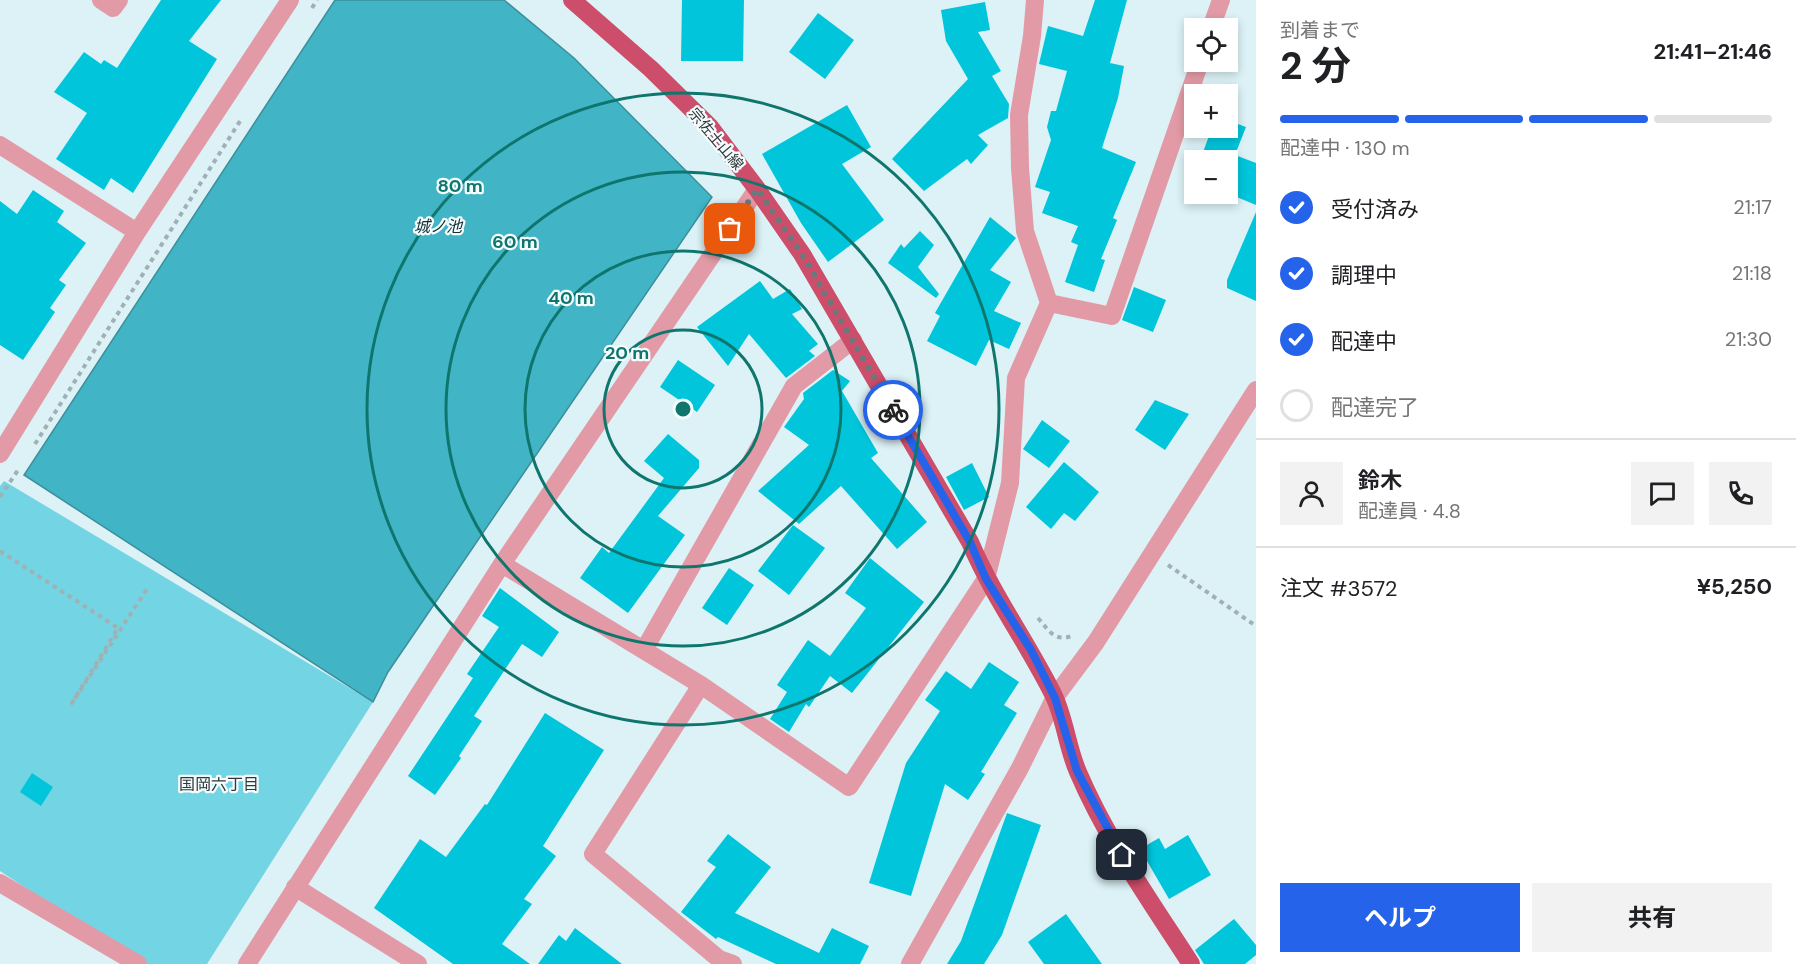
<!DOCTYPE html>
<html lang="ja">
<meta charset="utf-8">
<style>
:root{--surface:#fff;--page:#f2f2f2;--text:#202124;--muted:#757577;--line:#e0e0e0;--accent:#2563eb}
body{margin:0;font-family:"DM Sans","Noto Sans JP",sans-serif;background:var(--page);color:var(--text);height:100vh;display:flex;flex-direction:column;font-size:22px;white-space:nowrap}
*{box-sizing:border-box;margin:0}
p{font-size:20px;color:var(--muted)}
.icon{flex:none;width:33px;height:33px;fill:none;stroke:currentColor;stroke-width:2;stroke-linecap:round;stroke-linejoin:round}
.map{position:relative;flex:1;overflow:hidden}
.sheet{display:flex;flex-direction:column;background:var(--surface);width:540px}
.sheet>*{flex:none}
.buttons{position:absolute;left:1184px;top:18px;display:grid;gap:12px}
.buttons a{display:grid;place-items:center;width:54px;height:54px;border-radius:0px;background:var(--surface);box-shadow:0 3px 9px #0003;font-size:30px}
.pin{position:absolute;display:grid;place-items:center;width:51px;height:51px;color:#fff;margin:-26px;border-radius:12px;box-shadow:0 3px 9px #0006}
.courier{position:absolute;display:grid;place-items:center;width:60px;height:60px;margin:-30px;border:4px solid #2563eb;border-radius:50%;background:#fff;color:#222;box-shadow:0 2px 8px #0007}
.head em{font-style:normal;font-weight:700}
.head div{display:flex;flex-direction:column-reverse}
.head{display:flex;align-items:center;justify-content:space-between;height:102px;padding:0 24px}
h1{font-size:39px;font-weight:700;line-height:45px}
.bar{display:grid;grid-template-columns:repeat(4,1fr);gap:9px 6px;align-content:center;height:72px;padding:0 24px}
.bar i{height:8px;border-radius:4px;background:var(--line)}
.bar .active{background:var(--accent)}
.bar p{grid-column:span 4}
.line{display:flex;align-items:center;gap:15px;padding:0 24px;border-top:2px solid var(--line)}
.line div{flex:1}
.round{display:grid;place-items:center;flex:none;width:63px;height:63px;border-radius:0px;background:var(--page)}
ol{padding:0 24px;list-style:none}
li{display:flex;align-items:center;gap:18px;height:66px}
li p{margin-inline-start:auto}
li .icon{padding:6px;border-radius:50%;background:var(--accent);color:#fff;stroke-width:4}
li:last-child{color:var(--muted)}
li i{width:33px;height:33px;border:3px solid var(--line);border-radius:50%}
.button{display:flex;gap:12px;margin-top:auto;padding:12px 24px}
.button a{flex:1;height:69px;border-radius:0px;background:var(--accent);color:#fff;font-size:24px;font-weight:700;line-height:69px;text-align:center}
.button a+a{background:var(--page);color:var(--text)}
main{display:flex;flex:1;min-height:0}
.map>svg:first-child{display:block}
.green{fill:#73d4e3}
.water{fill:#41b4c5;stroke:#3c8f9b;stroke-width:1.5}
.building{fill:#00c5db}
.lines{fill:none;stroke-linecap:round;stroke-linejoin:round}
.path{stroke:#a0b1b5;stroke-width:4;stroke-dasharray:4.5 4.5;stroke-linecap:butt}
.minor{stroke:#e29ba6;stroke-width:18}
.major{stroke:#cd4e6a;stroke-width:18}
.done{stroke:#6c797c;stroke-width:6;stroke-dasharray:0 10.8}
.route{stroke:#2563eb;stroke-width:8}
.ring{fill:none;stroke:#0f766e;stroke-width:3}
.labels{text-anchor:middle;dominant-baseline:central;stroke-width:4.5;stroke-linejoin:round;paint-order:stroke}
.street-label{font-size:15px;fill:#30383a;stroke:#f4fcfe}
.water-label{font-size:16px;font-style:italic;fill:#152e32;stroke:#f4fcfe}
.neighbourhood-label{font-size:16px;fill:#30383a;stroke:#f4fcfe}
.centre{fill:#0f766e;stroke:#f4fcfe;stroke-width:3}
.ring-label{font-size:18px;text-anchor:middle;font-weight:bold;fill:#0f766e;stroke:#f4fcfe;stroke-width:4.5;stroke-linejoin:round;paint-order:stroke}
</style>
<main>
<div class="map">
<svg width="1256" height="964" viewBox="0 0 1256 964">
<rect width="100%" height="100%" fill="#dcf2f6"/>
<path class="green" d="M4,481l369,221 -166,262h-67l-140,-93v-385z"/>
<path class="water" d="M335,0h169l70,58 138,139 -324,475 -15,30 -349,-227z"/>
<path class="building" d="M161,0h60l-32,41 28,18 -84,134 -22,-15 -7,12 -48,-31 31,-46 -33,-21 30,-40 17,12 3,-4 13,8z
M682,0h62l-1,61h-62z
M1095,0h32l-17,63 14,3 -6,32 -16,50 34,14 -23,56 4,2 -16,39 4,1 -11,32 -29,-10 13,-37 -7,-3 7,-16 -36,-13 8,-21 -15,-5 16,-47 -4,-13 4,-16h5l11,-40 -28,-7 9,-38 35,10z
M985,2l5,28 -12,2 23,39 -9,5 17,28 -1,14 -30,17 10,10 -17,19 -4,-5 -43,32 -32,-32 76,-80 -22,-38 -5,-31z
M818,13l36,27 -29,39 -36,-27z
M847,105l24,42 -29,17 42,56 -56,42 -27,-39 -39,-69z
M1227,120l19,7 -11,28 21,8v42l-29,-12v-33h-27l12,-32h15z
M33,190l31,21 -7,11 29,21 -27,37 7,5 -16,23 5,4 -32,48 -23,-15v-144l17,13z
M1256,212v89l-29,-13v-8z
M990,217l26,21 -26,32 21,12 -17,29 27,12 -12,26 -20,-9 -13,26 -49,-25 13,-25 -5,-3z
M920,231l14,14 -16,22 21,27 -3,4 -48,-35 13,-19 3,4z
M760,281l13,18 17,-10 12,20 -10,5 26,30 -9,7 6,5 -29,22 -37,-44 -21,32 -31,-39z
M1134,287l32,13 -13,32 -31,-12z
M678,360l37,25 -18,27 -37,-25z
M833,370l17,11 -8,10 36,62 -7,5 56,64 -30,27 -56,-63 -42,38 -41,-33 51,-46 -25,-18 20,-28 -1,-6z
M1155,400l34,14 -24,36 -30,-20z
M1042,420l28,21 -21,27 -26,-19z
M668,434l31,26v8l-41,48 27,19 -57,78 -48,-35 22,-31 7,6 55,-75 -20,-17z
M1064,462l35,30 -24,29 -11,-8 -13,16 -25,-22z
M972,463l17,34 -25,13 -18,-33z
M793,525l32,23 -36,47 -31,-24z
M870,558l54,44 -72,91 -22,-17 -21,31 -3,-3 -17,28 -19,-13 17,-27 -10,-7 31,-45 22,16 36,-48 -21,-15z
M729,568l25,17 -27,40 -25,-17z
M500,588l59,44 -17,25 -20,-13 -48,72 8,5 -23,35 2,2 -26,37 -27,-19 65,-98 -6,-4 32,-47 -17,-11z
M989,662l30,20 -15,23 13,8 -36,59 4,2 -17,26 -23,-16 -34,112 -42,-13 37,-120 34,-52 -15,-11 21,-29 25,18z
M545,713l59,37 -61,96 13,10 -32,43 8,5 -30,40 28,20h-77l-79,-56 46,-69 26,18 39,-53 2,1z
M32,773l21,14 -12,19 -21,-14z
M1007,813l34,12 -39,110 -18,29h-37l14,-23z
M728,834l43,33 -36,46 84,40 13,-25 37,18 -9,18h-84l-58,-27 -2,2 -35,-27 35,-45 -9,-6z
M1188,835l23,40 -42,24 -29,-50 19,-11 6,11z
M1066,914l36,50h-58l-16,-22z
M1234,919l22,26v10l-11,9h-41l-9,-14z
M575,928l47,36h-84l21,-29 7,6z"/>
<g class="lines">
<path class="path" d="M312,8l5,-8
M35,444l207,-326
M0,497l18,-27
M0,551l118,77 -46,75 77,-117
M1168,565l88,61
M1038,618c11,13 17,24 34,18"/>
<path class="minor" d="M101,0l12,8 6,-8
M1211,28l10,-28
M0,145l137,87
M1049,303l63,13 88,-254
M0,454l137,-222 153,-232
M502,564l199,121 148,102 137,-208 24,-96 6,-105 33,-75 -24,-72 -5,-63 -1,-53 13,-79 3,-36
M644,650l150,-264 59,-46
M701,685l-108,169 126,105 14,5
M0,883l138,81
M295,887l123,77
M247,964l255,-400 255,-375
M910,964l110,-196 35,-71 41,-55 160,-252"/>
<path class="major" d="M572,0l79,69 59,58 47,62 45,65 168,288c23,54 57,100 83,152 12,24 14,53 25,78 29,68 73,130 113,192"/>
</g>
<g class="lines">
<path class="done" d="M730,229l27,-40 45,65 91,156"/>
<path class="route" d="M893,410l77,132 16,37 45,71 24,48 22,73 45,84"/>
</g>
<g class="ring">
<circle cx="683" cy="409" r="79"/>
<circle cx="683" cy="409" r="158"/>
<circle cx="683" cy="409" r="237"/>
<circle cx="683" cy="409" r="316"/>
</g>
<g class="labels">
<g class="street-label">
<text transform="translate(716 139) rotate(50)">宗佐土山線</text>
</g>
<g class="water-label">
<text x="438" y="226">城ノ池</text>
</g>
<g class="neighbourhood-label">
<text x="219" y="784">国岡六丁目</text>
</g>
</g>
<circle cx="683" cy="409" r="9" class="centre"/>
<g class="ring-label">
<text x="460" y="192">80 m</text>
<text x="515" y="248">60 m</text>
<text x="571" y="304">40 m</text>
<text x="627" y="359">20 m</text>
</g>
</svg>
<div class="buttons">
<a><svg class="icon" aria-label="locate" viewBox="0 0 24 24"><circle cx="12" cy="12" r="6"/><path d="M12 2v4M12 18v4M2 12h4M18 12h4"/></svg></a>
<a>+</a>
<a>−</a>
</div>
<div class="pin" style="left:730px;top:229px;background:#ea580c"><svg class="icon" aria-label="bag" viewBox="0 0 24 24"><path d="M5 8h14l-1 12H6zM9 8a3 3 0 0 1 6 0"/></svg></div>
<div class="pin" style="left:1122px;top:855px;background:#1f2937"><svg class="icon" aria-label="home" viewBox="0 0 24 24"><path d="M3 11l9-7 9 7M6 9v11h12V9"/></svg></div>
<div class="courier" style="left:893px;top:410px"><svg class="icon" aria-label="bike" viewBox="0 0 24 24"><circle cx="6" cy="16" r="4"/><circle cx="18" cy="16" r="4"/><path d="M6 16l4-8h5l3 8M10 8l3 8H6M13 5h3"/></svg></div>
</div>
<section class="sheet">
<div class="head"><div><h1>2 分</h1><p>到着まで</p></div><em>21:41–21:46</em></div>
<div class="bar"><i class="active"></i><i class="active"></i><i class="active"></i><i></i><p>配達中 · 130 m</p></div>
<ol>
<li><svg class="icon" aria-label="check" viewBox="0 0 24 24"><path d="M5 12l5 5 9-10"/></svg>受付済み<p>21:17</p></li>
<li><svg class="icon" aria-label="check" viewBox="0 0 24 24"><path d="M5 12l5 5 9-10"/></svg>調理中<p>21:18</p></li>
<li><svg class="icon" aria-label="check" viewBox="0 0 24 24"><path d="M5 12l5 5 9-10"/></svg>配達中<p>21:30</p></li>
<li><i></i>配達完了</li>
</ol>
<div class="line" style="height:108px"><a class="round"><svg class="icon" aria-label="person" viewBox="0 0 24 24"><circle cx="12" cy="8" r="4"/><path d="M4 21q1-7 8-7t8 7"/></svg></a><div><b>鈴木</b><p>配達員 · 4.8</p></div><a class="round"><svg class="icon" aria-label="chat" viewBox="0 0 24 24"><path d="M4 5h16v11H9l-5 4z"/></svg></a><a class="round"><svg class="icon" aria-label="phone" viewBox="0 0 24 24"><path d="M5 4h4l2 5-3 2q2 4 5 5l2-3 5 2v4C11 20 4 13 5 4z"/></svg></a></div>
<div class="line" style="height:78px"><div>注文 #3572</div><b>¥5,250</b></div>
<div class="button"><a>ヘルプ</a><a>共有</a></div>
</section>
</main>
